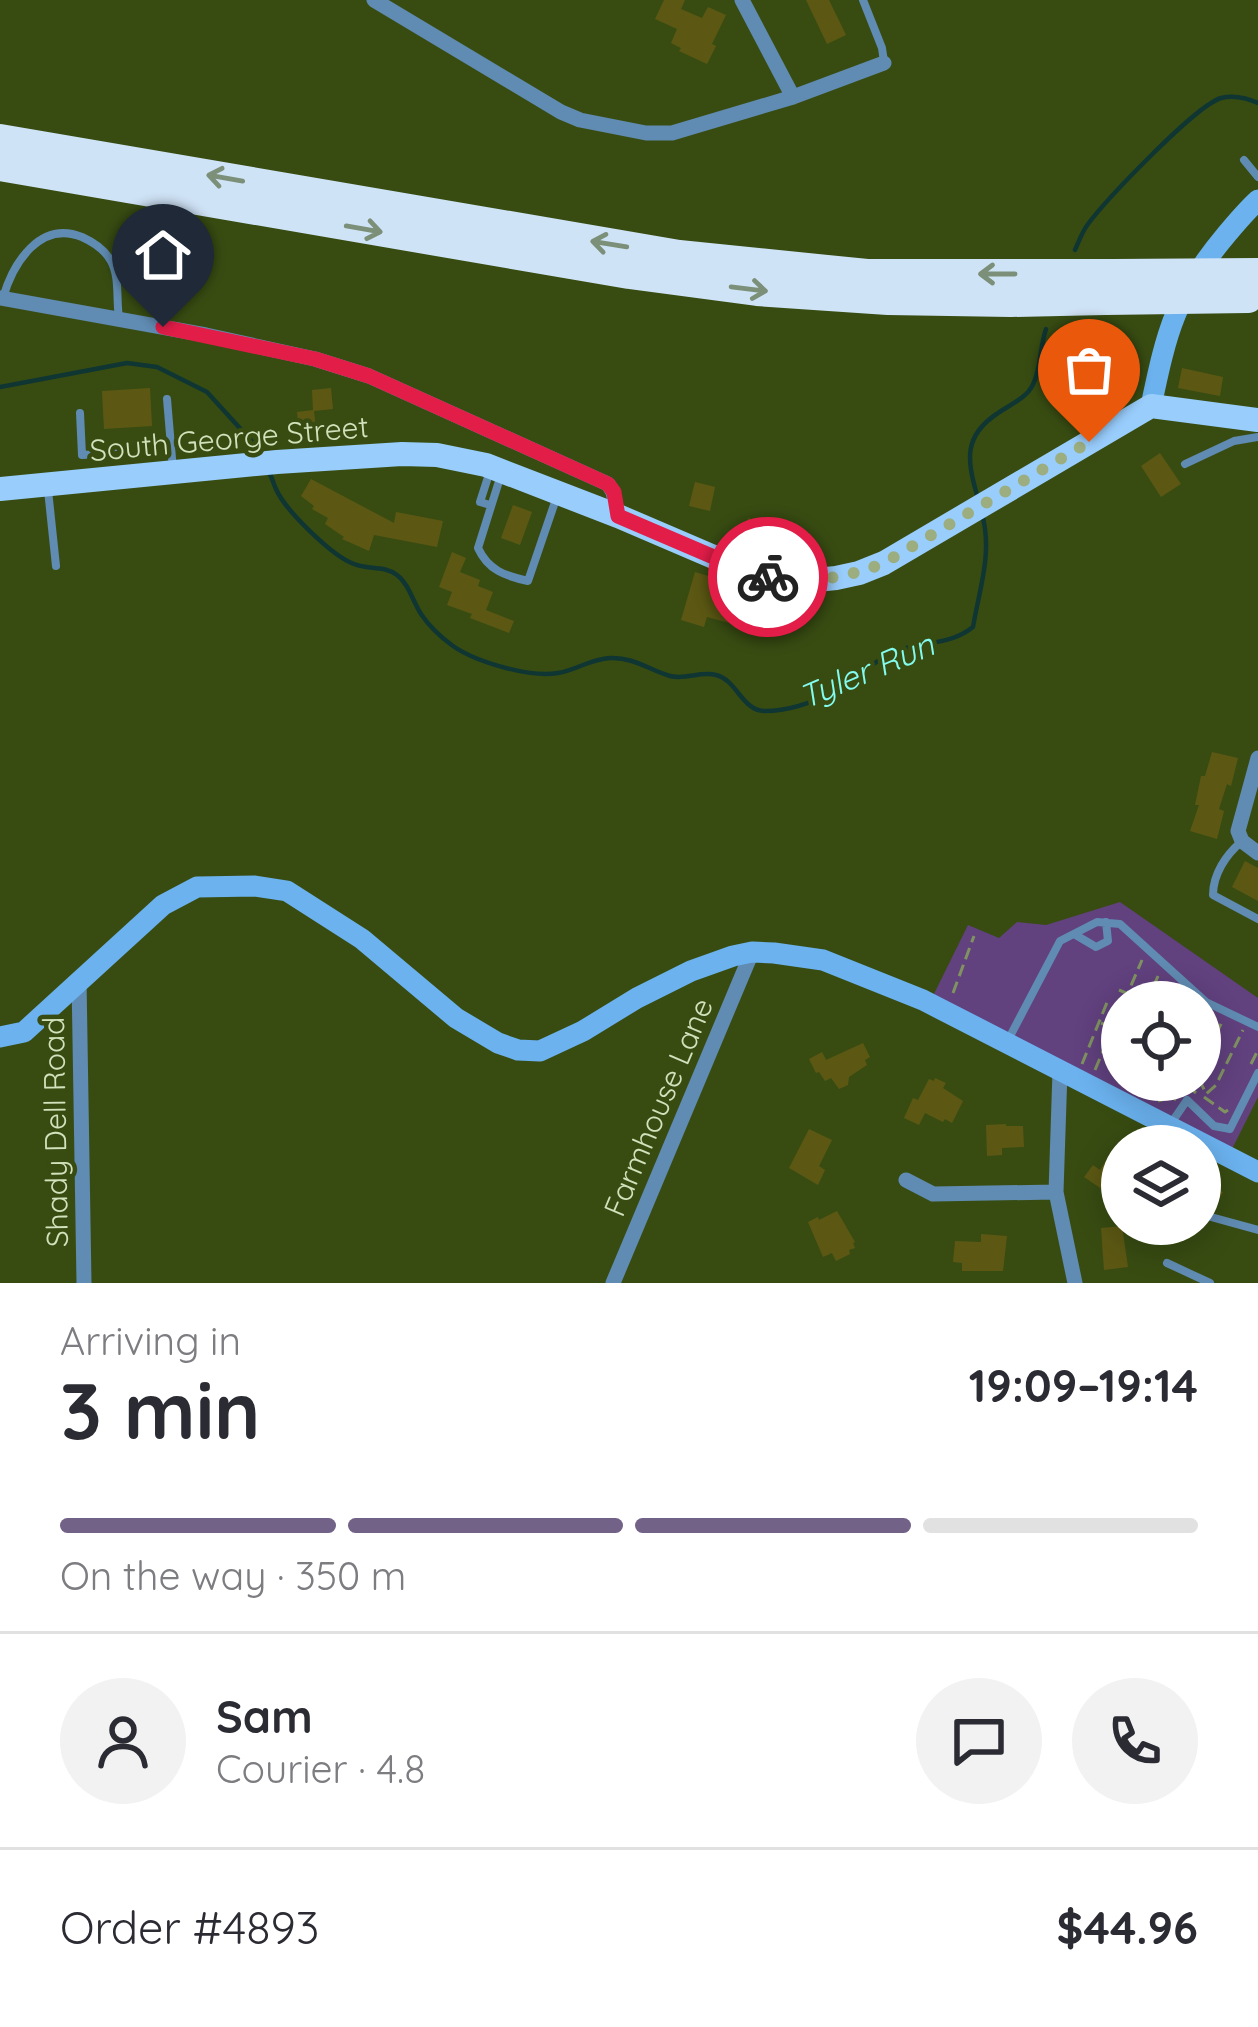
<!DOCTYPE html>
<meta charset="utf-8">
<style>
:root{--surface:#fff;--page:#f2f2f3;--text:#2b2b33;--muted:#7c7c81;--line:#e1e1e2;--accent:#726287}
body{margin:0;font-family:Quicksand,sans-serif;background:var(--page);color:var(--text);height:100vh;display:flex;flex-direction:column;font-size:45px;white-space:nowrap}
*{box-sizing:border-box;margin:0}
p{font-size:39px;color:var(--muted)}
.icon{flex:none;width:66px;height:66px;fill:none;stroke:currentColor;stroke-width:2;stroke-linecap:round;stroke-linejoin:round}
.map{position:relative;height:1283px;overflow:hidden}
.sheet{display:flex;flex-direction:column;background:var(--surface);flex:1}
.sheet>*{flex:none}
.tools{position:absolute;left:1101px;top:981px;display:grid;gap:24px}
.tools a{display:grid;place-items:center;width:120px;height:120px;border-radius:50%;background:var(--surface);box-shadow:0 6px 30px #0003;font-size:60px}
.pin{position:absolute;display:grid;place-items:center;width:102px;height:102px;color:#fff;margin:-123px -51px;border-radius:50% 50% 50% 0;rotate:-45deg;box-shadow:0 0 12px #0007}
.pin .icon{rotate:45deg}
.courier{position:absolute;display:grid;place-items:center;width:120px;height:120px;margin:-60px;border:9px solid #e11d48;border-radius:50%;background:#fff;color:#222;box-shadow:0 3px 15px #0007}
.headline em{font-style:normal;font-weight:700}
.headline div{display:flex;flex-direction:column-reverse}
.headline{display:flex;align-items:center;justify-content:space-between;height:204px;padding:0 60px}
h1{font-size:78px;font-weight:700;line-height:90px}
.bar{display:grid;grid-template-columns:repeat(4,1fr);gap:18px 12px;align-content:center;height:144px;padding:0 60px}
.bar i{height:15px;border-radius:9px;background:var(--line)}
.bar .on{background:var(--accent)}
.bar p{grid-column:span 4}
.line{display:flex;align-items:center;gap:30px;padding:0 60px;border-top:3px solid var(--line)}
.line div{flex:1}
.round{display:grid;place-items:center;flex:none;width:126px;height:126px;border-radius:63px;background:var(--page)}
.map>svg:first-child{display:block}
.green{fill:#61417e;fill-rule:evenodd}
.lines{fill:none;stroke-linecap:round;stroke-linejoin:round}
.stream{stroke:#0f3632;stroke-width:4.5}
.building{fill:#5c5813}
.path{stroke:#809261;stroke-width:3;stroke-dasharray:12 6;stroke-linecap:butt}
.lane{stroke:#608bb2;stroke-width:8}
.street{stroke:#608bb2;stroke-width:15}
.secondary{stroke:#6bb2ef;stroke-width:21}
.primary{stroke:#99cdfc;stroke-width:24}
.highway{stroke:#cfe3f6;stroke-width:30}
.highway-bridge{stroke:#cfe3f6;stroke-width:30}
.oneway{stroke:#7c9079}
.done{stroke:#9cae80;stroke-width:12;stroke-dasharray:0 21.6}
.route{stroke:#e11d48;stroke-width:15}
.labels{text-anchor:middle;dominant-baseline:central;stroke-width:9;stroke-linejoin:round;paint-order:stroke}
.street-label{font-size:30px;fill:#d2e2bc;stroke:#384c12}
.water-label{font-size:33px;font-style:italic;fill:#83fcef;stroke:#384c12}
</style>
<div class="map">
<svg width="1258" height="1283" viewBox="0 0 1258 1283">
<rect width="100%" height="100%" fill="#384c12"/>
<path class="green" d="M1120,902l138,96v99l-27,54 -300,-151 37,-75 31,13 18,-16 29,3zM1122,1002h78v78h-78z"/>
<g class="lines">
<path class="stream" d="M1075,250c4,-9 7,-18 13,-26 18,-24 107,-118 133,-126 12,-3 26,0 37,5
M0,387l127,-24 30,4 50,25 50,55 4,9
M269,472c3,5 4,11 7,17 9,21 56,67 78,75 14,6 30,1 43,11 12,9 16,27 24,39 8,12 21,24 32,32 23,16 77,32 105,27 19,-3 32,-14 52,-15 24,-1 39,12 60,18 15,4 31,-5 46,-1 21,5 26,36 49,36 23,0 49,-9 70,-20 21,-11 38,-31 61,-40 26,-10 53,-5 77,-24 6,-36 19,-72 10,-109
M977,495c-10,-35 -14,-59 21,-82 10,-7 22,-12 30,-21 13,-15 11,-43 18,-63"/>
</g>
<path class="building" d="M664,0h21l-4,9 21,9 6,-11 18,8 -14,29 4,2 -9,18 -28,-13 2,-3 -10,-5 6,-14 -22,-10z
M806,0h23l17,35 -19,9z
M1182,368l41,9 -3,19 -42,-8z
M150,388l2,38 -48,3 -2,-38z
M331,388l2,21 -19,2 3,27 -17,1 -3,-27 16,-2 -1,-20z
M1160,453l21,31 -20,13 -20,-31z
M311,479l83,44 2,-11 47,9 -6,26 -63,-12 -5,16 -27,-12 2,-2 -19,-13 3,-6 -16,-9 2,-3 -13,-10z
M695,482l20,5 -5,24 -21,-5z
M513,505l19,7 -12,33 -19,-7z
M748,518l23,6 -5,20 -23,-5z
M452,552l14,6 -6,14 20,8 -2,6 15,6 -7,18 28,11 -5,12 -39,-15 2,-4 -25,-9 5,-13 -13,-5z
M695,572l70,21 -6,19 -21,-6 -5,18 -26,-7 -3,10 -23,-7z
M1212,752l26,6 -7,28 -4,-2 -8,25 5,2 -7,28 -27,-8 9,-26h-4l6,-29h4z
M1245,861l13,7v33l-26,-14z
M863,1043l7,14 -5,3 2,5 -18,12 -1,8 -9,4 -8,-11 -6,3 -6,-9 -3,1 -7,-14 13,-7 4,8z
M935,1078l11,5 -3,5 20,13 -11,22 -7,-4 -2,3 -18,-9 -6,12 -15,-7 9,-20 5,2 11,-21 5,2z
M1006,1124v2h17l1,21 -22,1v7l-15,1 -1,-31z
M809,1129l23,11 -13,26 6,4 -7,15 -29,-17z
M1112,1151l10,6v38l-9,-6 -4,5 -25,-17 9,-12 7,5z
M1208,1178l11,6 -3,5 7,3 -8,15 -4,-2 -1,3 -10,-2v-25l5,2z
M837,1211l18,31 -2,1 2,5 -6,2 1,4 -14,7 -4,-8 -9,4 -15,-35 10,-5 1,3z
M1122,1226l6,41 -24,3 -3,-42z
M981,1234l26,2 -4,35h-41v-8l-9,-1 2,-21 26,1z"/>
<g class="lines">
<path class="path" d="M1119,990l26,11
M953,993l21,-57
M1124,1002l18,-42
M1147,1002l11,-26
M1175,1002l4,-8
M1101,1023l20,8
M1082,1064l26,-64
M1251,1064l7,-14
M1200,1067l23,-47
M1095,1070l27,-64
M1115,1077l7,-16
M1196,1093l-7,-6 4,-4h8l5,11 10,-9 27,-55
M1204,1097l21,15 3,-2
M1158,1101l14,-4 4,3"/>
<path class="lane" d="M863,0l19,48 2,14
M1244,160l14,17
M3,298c10,-35 37,-78 79,-61 11,5 23,13 29,24 9,16 5,39 8,57
M167,399l6,71
M80,413l2,42 18,-1 5,-6 108,-10
M1185,464l49,-23 24,-4
M489,474l-9,28 10,3
M500,478l-22,70c10,22 27,28 50,33l28,-82
M48,490l8,76
M1241,842c-15,13 -28,32 -28,53l45,24
M1074,934l22,13 12,-6 -2,-19
M1007,1042l53,-101 37,-19 23,2 86,78 52,25
M1170,1125l17,-25 27,26 16,3 28,-56
M1200,1214l58,16
M1167,1263l43,20"/>
<path class="street" d="M374,0l187,112 19,8 66,13h26l121,-36 91,-34
M742,0l51,97
M0,298l206,37 109,24 54,17 239,108 5,8 5,24
M1258,758l-20,73 4,10 16,12
M79,979l5,304
M1060,1071l-4,121 19,91
M906,1180l27,14 123,-2
M613,1283l139,-331"/>
<path class="secondary" d="M1151,406c16,-76 24,-110 75,-171 10,-12 20,-24 32,-35
M0,1037l24,-5 139,-127 34,-18 58,-1 32,5 75,48 94,79 42,25 20,7 22,1 43,-20 54,-33 54,-27 42,-15 19,-4 22,1 49,7 100,40 335,172"/>
<path class="primary" d="M0,489l277,-27 125,-8 35,1 49,10 132,51 126,54 29,8 33,3 30,-3 23,-5 25,-10 267,-157 107,14"/>
<path class="highway" d="M0,139l679,116 188,19h247
M0,166l629,108 128,17 131,9 123,2 94,-2"/>
<path class="highway-bridge" d="M1114,274l143,-1
M1105,300l143,-2"/>
</g>
<defs><path id="oneway-shaft" d="M-6 0H5M1.5-3L5.5 0L1.5 3" fill="none" stroke-width="1.6" stroke-linecap="round" stroke-linejoin="round" transform="scale(3)"/></defs>
<g class="oneway">
<use href="#oneway-shaft" transform="translate(225 178) rotate(-170)"/>
<use href="#oneway-shaft" transform="translate(364 229) rotate(10)"/>
<use href="#oneway-shaft" transform="translate(609 244) rotate(-171)"/>
<use href="#oneway-shaft" transform="translate(997 274) rotate(180)"/>
<use href="#oneway-shaft" transform="translate(749 289) rotate(7)"/>
</g>
<g class="lines">
<path class="done" d="M768,577c40,7 78,1 116,-14l205,-121"/>
<path class="route" d="M163,327l152,32 54,17 239,108 6,8 4,24 126,54 24,7"/>
</g>
<g class="labels">
<g class="street-label">
<text transform="translate(229 438) rotate(-5)">South George Street</text>
<text transform="translate(658 1107) rotate(-67)">Farmhouse Lane</text>
<text transform="translate(55 1132) rotate(-91)">Shady Dell Road</text>
</g>
<g class="water-label">
<text transform="translate(866 670) rotate(-23)">Tyler Run</text>
</g>
</g>
</svg>
<div class="tools">
<a><svg class="icon" aria-label="locate" viewBox="0 0 24 24"><circle cx="12" cy="12" r="6"/><path d="M12 2v4M12 18v4M2 12h4M18 12h4"/></svg></a>
<a><svg class="icon" aria-label="layers" viewBox="0 0 24 24"><path d="M12 4l9 5-9 5-9-5zM3 14l9 5 9-5"/></svg></a>
</div>
<div class="pin" style="left:1089px;top:442px;background:#ea580c"><svg class="icon" aria-label="bag" viewBox="0 0 24 24"><path d="M5 8h14l-1 12H6zM9 8a3 3 0 0 1 6 0"/></svg></div>
<div class="pin" style="left:163px;top:327px;background:#1f2937"><svg class="icon" aria-label="home" viewBox="0 0 24 24"><path d="M3 11l9-7 9 7M6 9v11h12V9"/></svg></div>
<div class="courier" style="left:768px;top:577px"><svg class="icon" aria-label="bike" viewBox="0 0 24 24"><circle cx="6" cy="16" r="4"/><circle cx="18" cy="16" r="4"/><path d="M6 16l4-8h5l3 8M10 8l3 8H6M13 5h3"/></svg></div>
</div>
<section class="sheet">
<div class="headline"><div><h1>3 min</h1><p>Arriving in</p></div><em>19:09–19:14</em></div>
<div class="bar"><i class="on"></i><i class="on"></i><i class="on"></i><i></i><p>On the way · 350 m</p></div>
<div class="line" style="height:216px"><a class="round"><svg class="icon" aria-label="person" viewBox="0 0 24 24"><circle cx="12" cy="8" r="4"/><path d="M4 21q1-7 8-7t8 7"/></svg></a><div><b>Sam</b><p>Courier · 4.8</p></div><a class="round"><svg class="icon" aria-label="chat" viewBox="0 0 24 24"><path d="M4 5h16v11H9l-5 4z"/></svg></a><a class="round"><svg class="icon" aria-label="phone" viewBox="0 0 24 24"><path d="M5 4h4l2 5-3 2q2 4 5 5l2-3 5 2v4C11 20 4 13 5 4z"/></svg></a></div>
<div class="line" style="height:156px"><div>Order #4893</div><b>$44.96</b></div>
</section>
